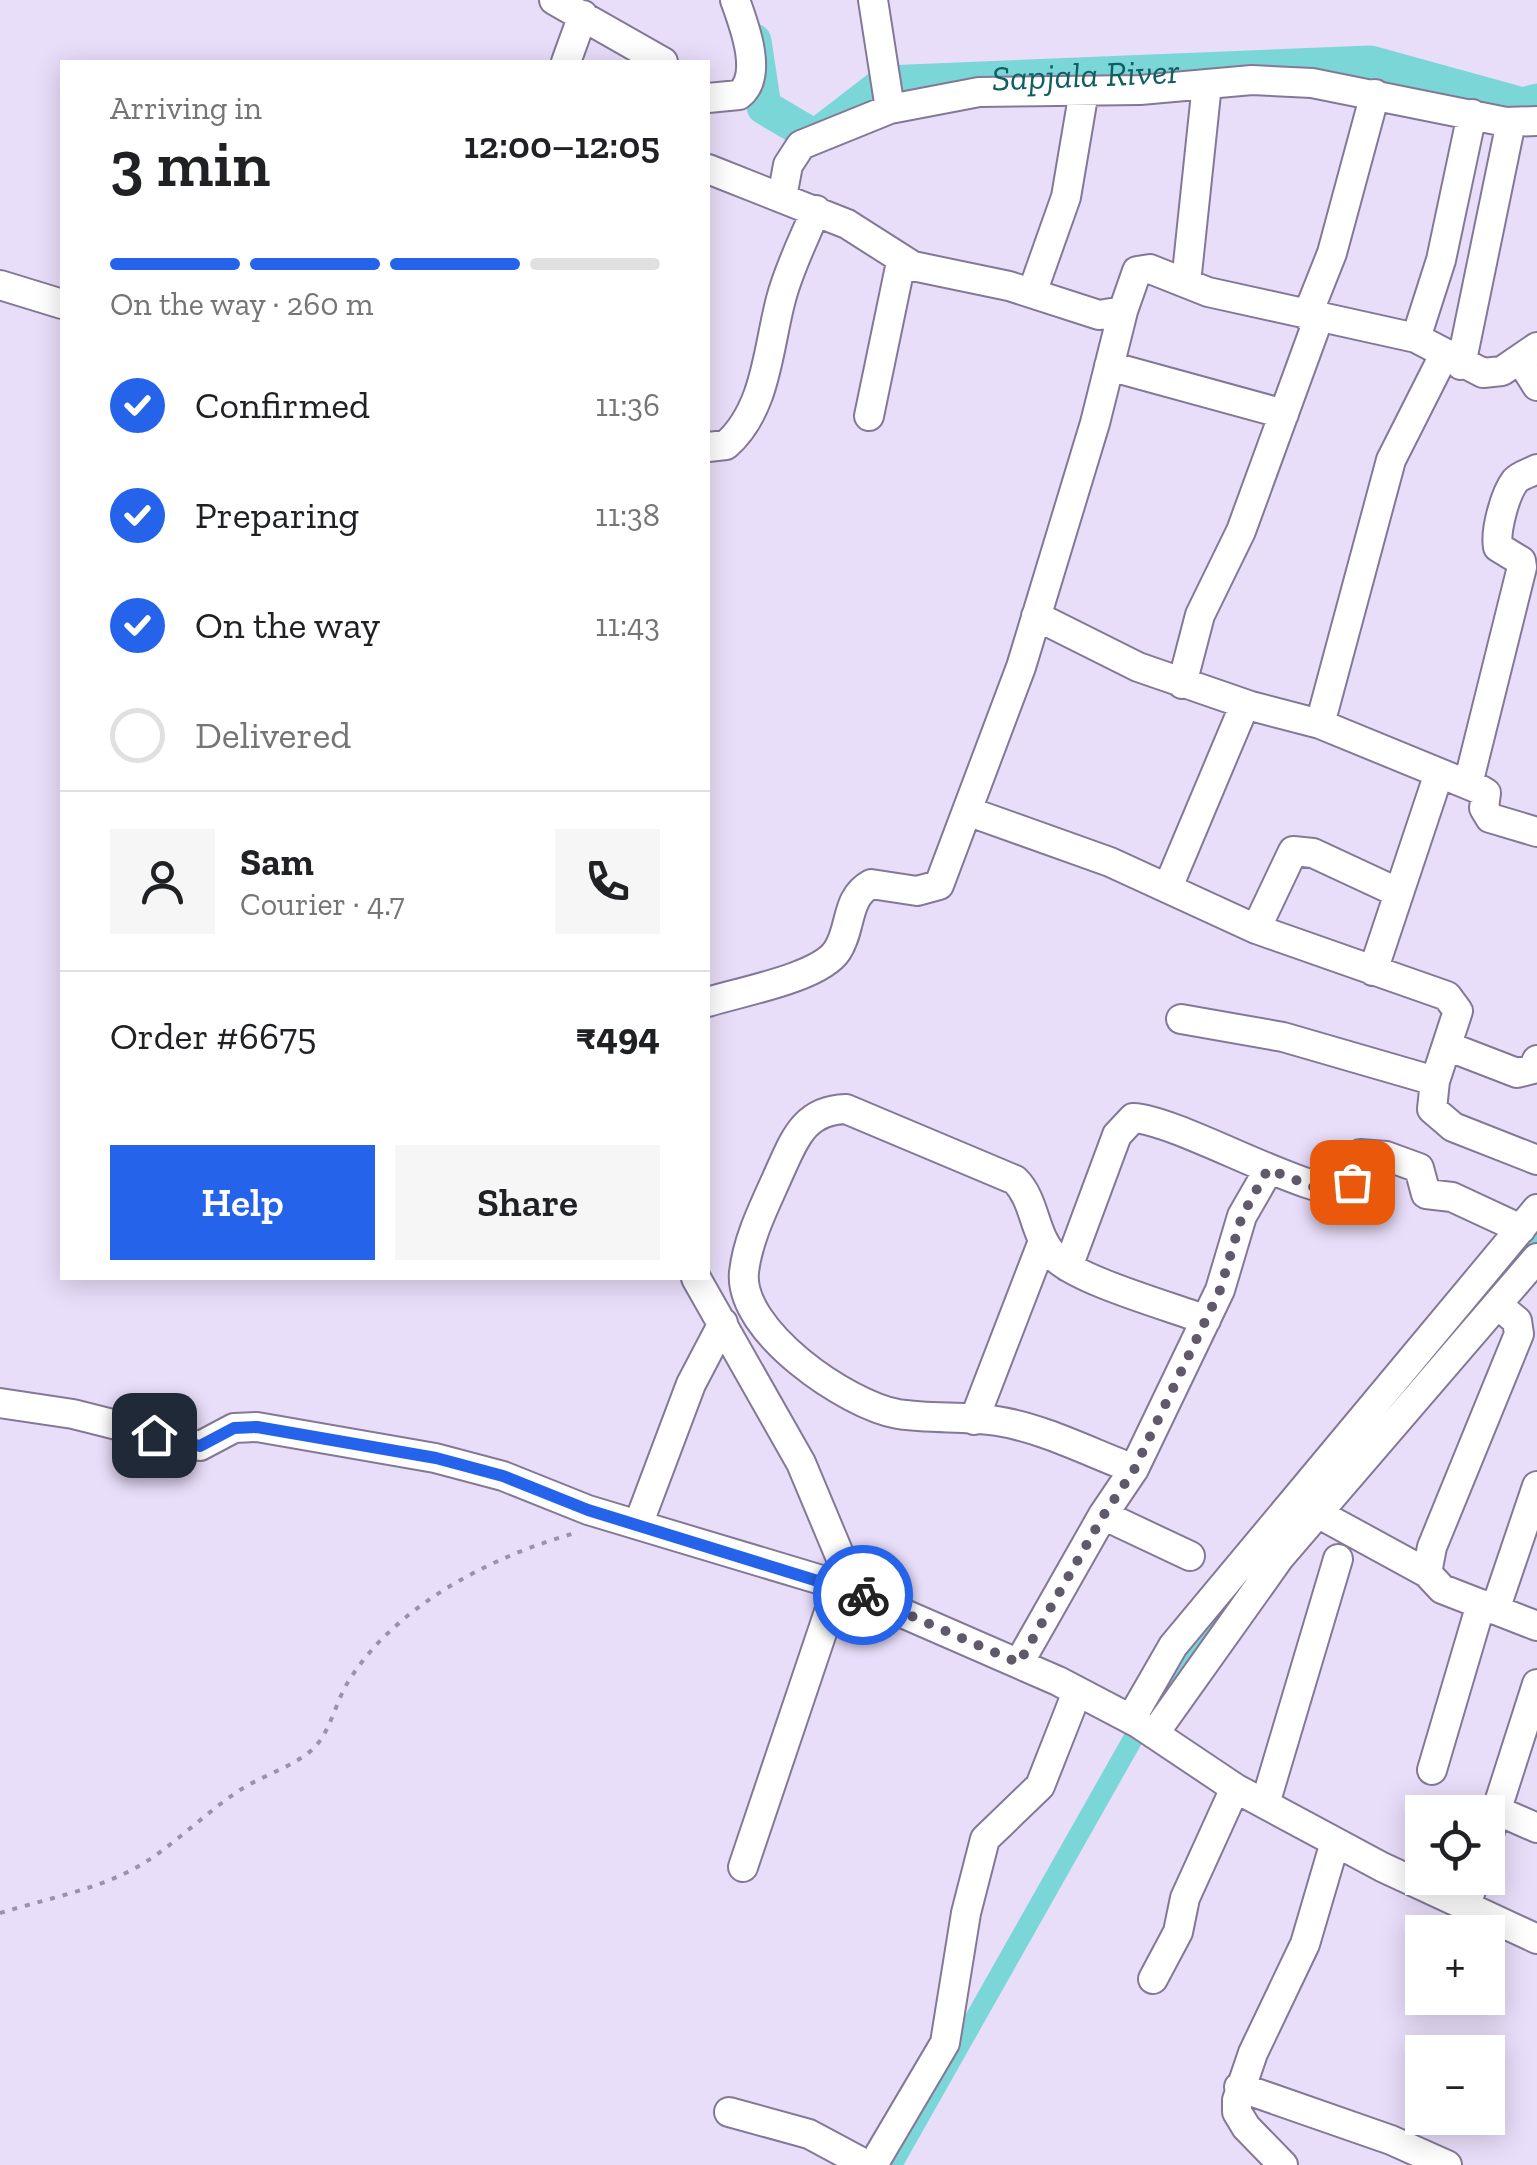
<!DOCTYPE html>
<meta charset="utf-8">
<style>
:root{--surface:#fff;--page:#f6f6f6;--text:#202124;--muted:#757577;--line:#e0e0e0;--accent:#2563eb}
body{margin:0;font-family:"Zilla Slab",serif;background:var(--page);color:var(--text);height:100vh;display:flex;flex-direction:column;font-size:38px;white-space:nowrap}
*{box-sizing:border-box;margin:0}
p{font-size:32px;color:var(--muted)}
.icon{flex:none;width:55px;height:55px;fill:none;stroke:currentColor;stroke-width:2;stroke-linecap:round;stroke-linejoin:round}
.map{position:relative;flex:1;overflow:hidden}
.details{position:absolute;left:60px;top:60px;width:650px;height:1220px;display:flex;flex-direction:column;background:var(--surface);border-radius:0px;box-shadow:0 5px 25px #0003}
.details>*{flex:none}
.fabs{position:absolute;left:1405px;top:1795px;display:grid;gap:20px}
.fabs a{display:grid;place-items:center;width:100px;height:100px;border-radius:0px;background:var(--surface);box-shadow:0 5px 25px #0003;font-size:50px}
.pin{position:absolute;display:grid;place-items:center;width:85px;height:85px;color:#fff;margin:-42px;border-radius:20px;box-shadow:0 5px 15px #0006}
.courier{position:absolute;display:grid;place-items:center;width:100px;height:100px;margin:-50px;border:8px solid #2563eb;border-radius:50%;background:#fff;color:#222;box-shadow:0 2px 12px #0007}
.headline em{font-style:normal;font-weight:600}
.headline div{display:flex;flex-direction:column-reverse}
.headline{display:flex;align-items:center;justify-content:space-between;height:170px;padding:0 50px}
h1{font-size:65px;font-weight:600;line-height:75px}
.bar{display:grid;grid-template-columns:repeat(4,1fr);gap:15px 10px;align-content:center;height:120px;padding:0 50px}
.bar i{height:12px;border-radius:8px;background:var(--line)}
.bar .active{background:var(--accent)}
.bar p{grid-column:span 4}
.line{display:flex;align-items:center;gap:25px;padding:0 50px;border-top:2px solid var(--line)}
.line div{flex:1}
.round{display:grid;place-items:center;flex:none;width:105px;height:105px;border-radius:0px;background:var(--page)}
ol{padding:0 50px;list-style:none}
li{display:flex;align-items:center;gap:30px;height:110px}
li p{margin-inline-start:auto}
li .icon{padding:10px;border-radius:50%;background:var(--accent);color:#fff;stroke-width:4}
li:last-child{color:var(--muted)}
li i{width:55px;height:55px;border:5px solid var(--line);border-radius:50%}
.primary-button{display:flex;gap:20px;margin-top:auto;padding:20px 50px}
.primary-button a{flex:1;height:115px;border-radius:0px;background:var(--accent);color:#fff;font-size:40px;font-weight:600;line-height:115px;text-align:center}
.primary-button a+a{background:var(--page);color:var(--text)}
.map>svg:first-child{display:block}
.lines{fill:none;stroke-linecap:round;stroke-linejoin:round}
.canal{stroke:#7bd6d8;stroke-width:20}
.river{stroke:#7bd6d8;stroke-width:35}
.minor-casing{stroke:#847897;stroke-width:32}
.path{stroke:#9a92a8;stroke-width:4;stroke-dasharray:5 8;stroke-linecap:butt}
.minor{stroke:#fff;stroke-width:28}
.done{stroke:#60596b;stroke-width:10;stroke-dasharray:0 18}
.route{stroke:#2563eb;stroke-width:12}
.labels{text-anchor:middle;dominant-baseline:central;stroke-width:8;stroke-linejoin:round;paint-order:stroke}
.water-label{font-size:35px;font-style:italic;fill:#115f61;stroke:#f4eefd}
</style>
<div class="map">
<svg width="1537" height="2165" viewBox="0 0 1537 2165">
<rect width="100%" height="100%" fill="#e9defa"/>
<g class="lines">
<path class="canal" d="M1435,1357l102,-126
M1164,1684l71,-92
M892,2165l255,-451"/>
<path class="river" id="s1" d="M754,41l10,66 51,30 70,-54 485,-20 153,42 14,-4"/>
<defs>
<path id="minor" d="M554,0l109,62
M873,0l17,109
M566,62l17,-47
M708,98l31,-3c25,-19 5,-70 -4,-95
M708,169l139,55 66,42 96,20 90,29 24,-4 14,-40 13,-2 58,23 208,46 67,35 19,-2 35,-24
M782,197l6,-32 13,-20 89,-36 89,-17 161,-2 112,-10 60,3 194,39 31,-1
M1186,283l21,-199
M0,285l62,19
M1032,293l34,-96 18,-106
M1307,316l25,-63 43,-159
M1416,338l25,-78 31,-146
M1520,359l17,27
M1461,365l50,-243
M1109,366l175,48
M869,416l32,-154
M708,447l18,-2c41,-36 42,-98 55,-146 8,-31 23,-60 35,-89
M1036,616l102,51 113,39 69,18 161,66 5,3 -2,15 6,10 47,14
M1182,684l18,-69 41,-84 77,-211
M1320,724l71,-264 53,-105
M1468,784l54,-217 -1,-6 -23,-14c-3,-16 7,-53 17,-66 5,-6 15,-8 22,-12
M967,811l143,51 146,67 191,67 11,15 -23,70 -3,28 21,18 84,33
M1168,887l77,-183
M1256,929l37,-78 20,2 86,40
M1373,971l66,-198
M708,1002c31,-10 111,-24 129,-51 15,-22 8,-53 34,-67l46,7 22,-6 82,-218 74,-244 28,-112
M1181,1019l102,18 152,44
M1447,1046l70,27 16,-4 4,-9
M1068,1267l49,-132 16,-17c48,2 191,88 218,70l9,-34 26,2 33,12 7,26 26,3 69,32
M696,1278l105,185 54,129
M1498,1305l19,16 2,13 -87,213 -5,26 15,16 95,37
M0,1403l73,11 127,32 34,-18 23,-1 178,31 68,18 85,34 250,75 220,96 80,42 97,65 147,79 155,72
M974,1420l69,-179
M1134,1469c-43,-16 -91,-41 -137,-48 -32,-5 -66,-2 -99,-7 -51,-9 -160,-83 -154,-142 4,-35 22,-69 36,-101 15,-33 25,-61 66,-62l169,71c21,21 18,54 39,76 21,24 118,51 152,64
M1319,1514l108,59
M1103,1515l87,41
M638,1525l53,-141 32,-61
M1495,1610l42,-124
M1019,1663l84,-148 31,-46 86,-179 22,-74 27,-47
M1131,1719l42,-73 364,-437
M1154,1734l126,-177 257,-299
M1432,1770l49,-166
M1265,1804l73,-245
M1496,1810l41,18
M1488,1837l49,-153
M743,1867l95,-282
M1466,1906l9,-28
M1153,1979l25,-47 7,-34 50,-110
M1239,2087l152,53 56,25
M729,2112l80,22 58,31
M873,2165l72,-122 21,-130 19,-74 55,-53 37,-94
M1283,2165l-37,-38 -9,-15v-12l16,-47 52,-109 30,-102"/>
</defs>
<use href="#minor" class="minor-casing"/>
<path class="path" d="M0,1913c42,-13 90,-22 130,-42 40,-21 72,-56 110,-81 23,-15 53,-23 73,-41 18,-18 22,-46 35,-67 48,-78 146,-127 231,-150"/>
<use href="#minor" class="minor"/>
</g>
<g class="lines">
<path class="done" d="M863,1595l156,68 84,-147 31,-46 86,-180 22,-74 26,-47 58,23h20l6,-10"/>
<path class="route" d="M154,1435l46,11 34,-18 23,-1 179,31 67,18 85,34 275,85"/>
</g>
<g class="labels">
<g class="water-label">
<text stroke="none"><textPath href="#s1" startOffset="415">Sapjala River</textPath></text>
</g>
</g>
</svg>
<div class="fabs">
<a><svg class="icon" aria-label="locate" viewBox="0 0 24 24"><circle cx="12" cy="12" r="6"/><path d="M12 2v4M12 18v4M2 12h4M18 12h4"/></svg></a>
<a>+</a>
<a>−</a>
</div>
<div class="pin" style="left:1352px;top:1182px;background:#ea580c"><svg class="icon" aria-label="bag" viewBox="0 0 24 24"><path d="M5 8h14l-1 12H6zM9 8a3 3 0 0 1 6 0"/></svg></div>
<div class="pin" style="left:154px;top:1435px;background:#1f2937"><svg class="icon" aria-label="home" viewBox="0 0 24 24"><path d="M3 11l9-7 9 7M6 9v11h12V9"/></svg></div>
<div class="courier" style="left:863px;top:1595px"><svg class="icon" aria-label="bike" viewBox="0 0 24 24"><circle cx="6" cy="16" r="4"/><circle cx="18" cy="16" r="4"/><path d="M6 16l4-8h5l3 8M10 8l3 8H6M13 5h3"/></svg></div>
<section class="details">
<div class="headline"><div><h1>3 min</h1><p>Arriving in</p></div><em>12:00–12:05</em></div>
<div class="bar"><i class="active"></i><i class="active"></i><i class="active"></i><i></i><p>On the way · 260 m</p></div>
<ol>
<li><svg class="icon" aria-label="check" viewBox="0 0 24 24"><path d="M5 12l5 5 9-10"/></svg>Confirmed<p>11:36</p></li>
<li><svg class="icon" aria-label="check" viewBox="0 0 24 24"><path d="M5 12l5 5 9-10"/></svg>Preparing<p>11:38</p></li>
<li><svg class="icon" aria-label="check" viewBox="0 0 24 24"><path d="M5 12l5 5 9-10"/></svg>On the way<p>11:43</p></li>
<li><i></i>Delivered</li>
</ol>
<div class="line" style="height:180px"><a class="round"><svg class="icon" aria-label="person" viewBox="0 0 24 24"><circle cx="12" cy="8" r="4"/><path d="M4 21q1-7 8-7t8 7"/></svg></a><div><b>Sam</b><p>Courier · 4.7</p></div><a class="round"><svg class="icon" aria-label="phone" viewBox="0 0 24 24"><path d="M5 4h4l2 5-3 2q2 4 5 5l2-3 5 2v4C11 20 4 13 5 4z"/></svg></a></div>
<div class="line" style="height:130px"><div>Order #6675</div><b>₹494</b></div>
<div class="primary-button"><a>Help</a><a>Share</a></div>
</section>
</div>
